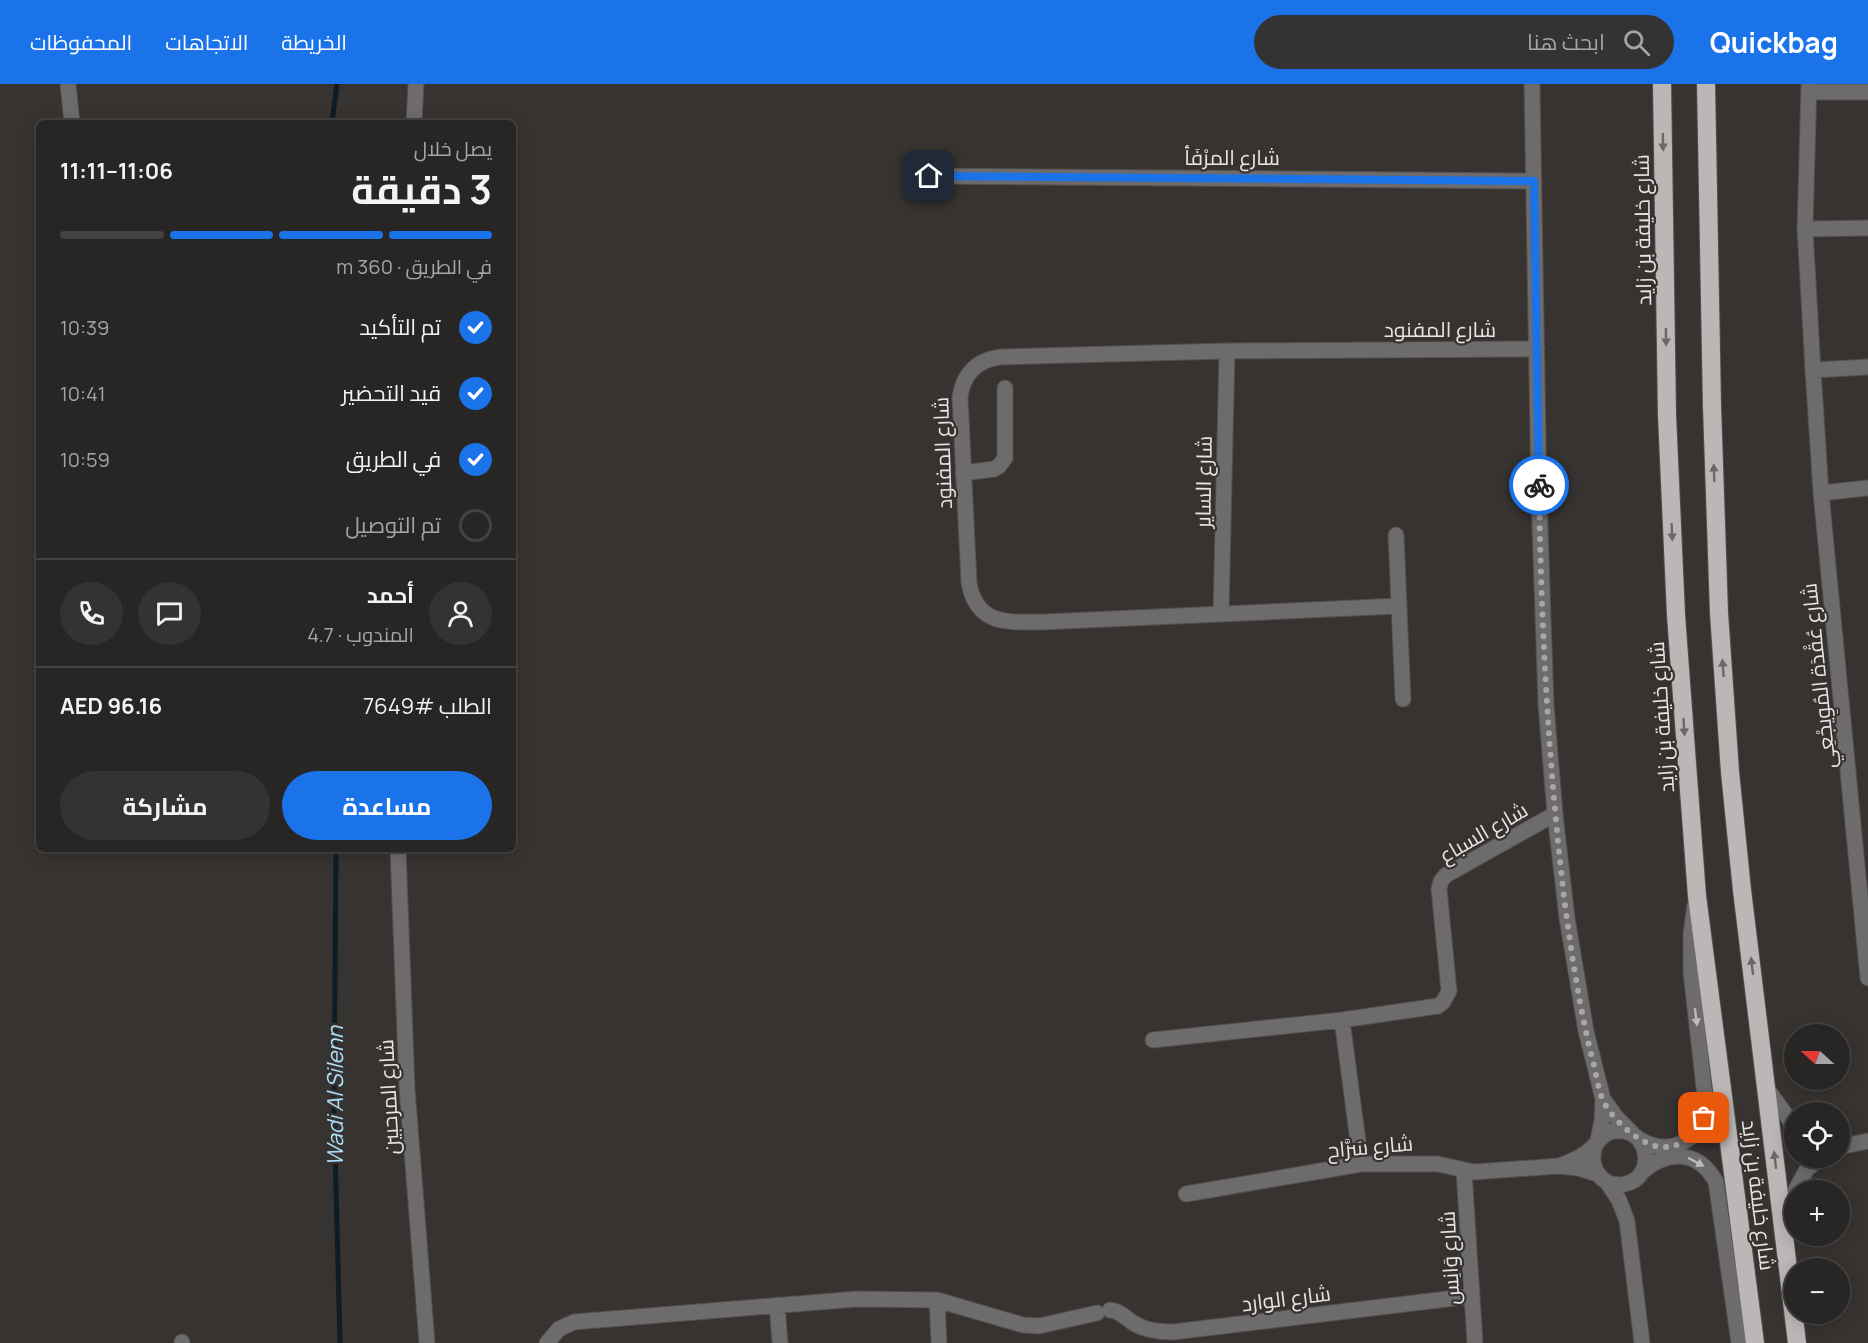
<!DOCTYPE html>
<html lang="ar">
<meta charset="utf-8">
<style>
:root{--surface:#282625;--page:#343232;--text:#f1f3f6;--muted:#a5a5a7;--line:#444342;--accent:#1a73e8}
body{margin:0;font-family:Manrope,Cairo,sans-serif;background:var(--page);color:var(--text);direction:rtl;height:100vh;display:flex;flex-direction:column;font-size:22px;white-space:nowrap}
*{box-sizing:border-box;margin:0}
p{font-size:20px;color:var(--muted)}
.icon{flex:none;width:33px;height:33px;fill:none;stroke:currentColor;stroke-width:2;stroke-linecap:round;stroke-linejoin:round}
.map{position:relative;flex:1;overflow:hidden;direction:ltr}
.drawer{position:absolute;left:36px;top:36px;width:480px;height:732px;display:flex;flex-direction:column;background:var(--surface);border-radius:9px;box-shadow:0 3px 15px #0003,0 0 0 2px var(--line);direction:rtl}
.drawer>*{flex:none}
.needle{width:39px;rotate:291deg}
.buttons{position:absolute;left:1784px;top:940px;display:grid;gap:12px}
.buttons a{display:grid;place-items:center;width:66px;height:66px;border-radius:50%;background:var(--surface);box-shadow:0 3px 15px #0003,0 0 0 2px var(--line);font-size:30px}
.pin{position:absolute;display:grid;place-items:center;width:51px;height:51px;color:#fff;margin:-26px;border-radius:12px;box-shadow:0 3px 9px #0006}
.courier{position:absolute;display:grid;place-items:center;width:60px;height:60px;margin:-30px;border:4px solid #1a73e8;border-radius:50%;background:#fff;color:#222;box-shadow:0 2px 8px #0007}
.head em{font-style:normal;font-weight:700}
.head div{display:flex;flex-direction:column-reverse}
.head{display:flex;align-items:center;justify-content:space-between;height:102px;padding:0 24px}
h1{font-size:39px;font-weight:700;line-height:45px}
.bar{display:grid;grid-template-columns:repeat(4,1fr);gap:9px 6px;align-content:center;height:72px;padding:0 24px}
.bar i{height:8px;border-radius:4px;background:var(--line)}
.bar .selected{background:var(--accent)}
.bar p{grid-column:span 4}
.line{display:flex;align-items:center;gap:15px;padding:0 24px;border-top:2px solid var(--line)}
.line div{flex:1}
.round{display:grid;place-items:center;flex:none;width:63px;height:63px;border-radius:32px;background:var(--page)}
ol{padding:0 24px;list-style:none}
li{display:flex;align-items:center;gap:18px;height:66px}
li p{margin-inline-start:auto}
li .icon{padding:6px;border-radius:50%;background:var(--accent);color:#fff;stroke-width:4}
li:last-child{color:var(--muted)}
li i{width:33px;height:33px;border:3px solid var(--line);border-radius:50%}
.button{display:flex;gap:12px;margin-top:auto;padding:12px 24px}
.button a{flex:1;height:69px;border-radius:36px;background:var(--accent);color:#fff;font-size:24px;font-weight:700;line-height:69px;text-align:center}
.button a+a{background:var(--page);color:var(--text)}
header{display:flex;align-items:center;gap:36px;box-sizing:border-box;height:84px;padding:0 30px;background:var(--accent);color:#fff}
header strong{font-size:28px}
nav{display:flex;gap:33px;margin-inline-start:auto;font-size:21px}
.search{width:420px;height:54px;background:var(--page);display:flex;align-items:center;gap:15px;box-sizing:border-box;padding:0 21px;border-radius:33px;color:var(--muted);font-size:22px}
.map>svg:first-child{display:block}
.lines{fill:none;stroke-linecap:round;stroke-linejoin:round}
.stream{stroke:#0e1d25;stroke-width:5}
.minor-casing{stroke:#524f4e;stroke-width:17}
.highway-casing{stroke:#524f4e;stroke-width:20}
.minor{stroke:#6d6b6b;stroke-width:15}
.highway{stroke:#bbb7b7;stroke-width:18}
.oneway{fill:#6b6867}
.oneway2{fill:#bcbaba}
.done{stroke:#a9a7a5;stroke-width:6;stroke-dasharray:0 10.8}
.route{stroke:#1a73e8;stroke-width:8}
.labels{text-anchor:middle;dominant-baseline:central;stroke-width:4.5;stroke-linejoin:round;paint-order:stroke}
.street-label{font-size:21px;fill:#e7e5e4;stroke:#363331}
.water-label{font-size:22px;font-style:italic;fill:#acdff9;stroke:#363331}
</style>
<header>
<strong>Quickbag</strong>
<div class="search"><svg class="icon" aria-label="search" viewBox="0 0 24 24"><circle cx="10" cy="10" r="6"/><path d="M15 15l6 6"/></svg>ابحث هنا</div>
<nav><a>الخريطة</a><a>الاتجاهات</a><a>المحفوظات</a></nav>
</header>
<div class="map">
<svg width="1868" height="1259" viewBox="0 0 1868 1259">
<rect width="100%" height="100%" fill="#363331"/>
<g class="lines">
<path class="stream" d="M332,39l5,-39
M336,765l-2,261 6,233"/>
<defs>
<path id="minor" d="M68,0l4,39
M1532,0l7,413 7,208 9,109 12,104 19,113 17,68 -1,21 -4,20
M1809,0l-4,145 8,141 8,123 47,485
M1809,8h59
M414,39l2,-39
M929,92l605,5
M1805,145l63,-1
M1813,286l55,-3
M963,389l31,-4 5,-3 6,-8v-70
M1821,409l47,-5
M1396,451l7,164
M1399,522l-356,16c-35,0 -66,4 -74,-39l-9,-186c3,-23 17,-37 40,-40l227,-6 310,-2
M1221,530l6,-263
M398,765l9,239 20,255
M1342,936l19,144
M1153,956l189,-20 96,-14 5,-4 6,-11 -10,-102 2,-8 5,-6 109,-61
M1767,1005l27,37
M1603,1015l13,18 16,16
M1639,1055c31,19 62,2 67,-33l-15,-134v-38l4,-29
M1839,1063l29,-6
M1561,1081c12,-4 24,-10 32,-18 7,-7 11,-15 22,-16 34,-5 43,46 10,53 -24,5 -37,-18 -30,-38
M1464,1087l11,172
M1643,1087c27,-22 56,-20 73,11l23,161
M1607,1098l12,18 8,21 15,122
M1795,1107l12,-22 13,-11
M1186,1110l175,-30h77l36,8 84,-6 20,2 19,6
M937,1216l2,43
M777,1221l3,38
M1110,1226c11,1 16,9 25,14 12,7 25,8 38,8l299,-36
M182,1258v1
M547,1259l12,-14 15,-7 283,-23 80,1 86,25 16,1 58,-13"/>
<path id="highway" d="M1662,0l5,331 9,200 12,162 9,119 58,447
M1706,0l6,322 7,207 11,159 12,118 55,453"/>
</defs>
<use href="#minor" class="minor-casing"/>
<use href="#highway" class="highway-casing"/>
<use href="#minor" class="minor"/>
<use href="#highway" class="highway"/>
</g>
<defs><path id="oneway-solid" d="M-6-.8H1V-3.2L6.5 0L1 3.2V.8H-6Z" transform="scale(1.5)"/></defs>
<g class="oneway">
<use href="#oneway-solid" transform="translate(1663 58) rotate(89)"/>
<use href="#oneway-solid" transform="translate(1666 253) rotate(89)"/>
<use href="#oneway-solid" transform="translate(1714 389) rotate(-92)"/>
<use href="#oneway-solid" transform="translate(1672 448) rotate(87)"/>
<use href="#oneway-solid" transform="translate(1723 584) rotate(-94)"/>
<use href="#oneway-solid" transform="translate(1684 643) rotate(86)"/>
<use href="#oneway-solid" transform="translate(1752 882) rotate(-97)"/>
<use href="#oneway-solid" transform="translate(1775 1076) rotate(-97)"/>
</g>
<g class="oneway2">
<use href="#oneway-solid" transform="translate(1696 933) rotate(83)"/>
<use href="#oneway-solid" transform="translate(1696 1078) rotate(28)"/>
</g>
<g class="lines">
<path class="done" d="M1539,401c2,138 9,275 25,412 7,54 15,108 28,161 4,13 5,27 10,40 7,19 39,49 61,49 19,1 33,-13 41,-29"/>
<path class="route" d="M929,92l605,5 5,304"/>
</g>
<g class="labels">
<g class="street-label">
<text x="1232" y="73">شارع المرْفَأ</text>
<text transform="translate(1642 146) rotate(-91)">شارع خليفة بن زايد</text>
<text x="1440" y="245">شارع المفنود</text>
<text transform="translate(942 369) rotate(-92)">شارع المفنود</text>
<text transform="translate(1203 398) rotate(-89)">شارع الساير</text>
<text transform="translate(1818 592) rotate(-96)">شارع عُقْدَة المُوِيجْعِي</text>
<text transform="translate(1661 633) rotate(-94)">شارع خليفة بن زايد</text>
<text transform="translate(1483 748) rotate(-30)">شارع السباع</text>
<text transform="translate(388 1013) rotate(-93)">شارع المرحبين</text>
<text transform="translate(1370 1062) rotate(-5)">شارع سَرَّاح</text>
<text transform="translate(1759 1111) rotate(83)">شارع خليفة بن زايد</text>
<text transform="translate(1449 1174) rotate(-93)">شارع وَانِس</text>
<text transform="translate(1286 1214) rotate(-7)">شارع الوارد</text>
</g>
<g class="water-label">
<text transform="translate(335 1012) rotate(-90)">Wadi Al Silenn</text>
</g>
</g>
</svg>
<div class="buttons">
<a><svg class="needle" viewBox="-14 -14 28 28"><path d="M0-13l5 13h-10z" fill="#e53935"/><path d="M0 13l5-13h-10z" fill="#a5a5a7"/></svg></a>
<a><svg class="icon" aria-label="locate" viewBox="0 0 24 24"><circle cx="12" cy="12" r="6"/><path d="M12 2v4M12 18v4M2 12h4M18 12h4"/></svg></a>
<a>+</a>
<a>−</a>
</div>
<div class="pin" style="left:1704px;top:1034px;background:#ea580c"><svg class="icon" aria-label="bag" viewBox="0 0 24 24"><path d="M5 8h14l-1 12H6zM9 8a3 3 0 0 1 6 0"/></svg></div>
<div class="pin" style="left:929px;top:92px;background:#1f2937"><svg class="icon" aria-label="home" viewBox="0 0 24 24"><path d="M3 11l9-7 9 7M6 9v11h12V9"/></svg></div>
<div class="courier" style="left:1539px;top:401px"><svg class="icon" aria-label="bike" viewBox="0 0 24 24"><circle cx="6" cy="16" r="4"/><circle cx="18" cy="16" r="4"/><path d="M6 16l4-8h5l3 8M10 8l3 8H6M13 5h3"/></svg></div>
<section class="drawer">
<div class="head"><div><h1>3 دقيقة</h1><p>يصل خلال</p></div><em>11:06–11:11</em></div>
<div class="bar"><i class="selected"></i><i class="selected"></i><i class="selected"></i><i></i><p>في الطريق · 360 m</p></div>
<ol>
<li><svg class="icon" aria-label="check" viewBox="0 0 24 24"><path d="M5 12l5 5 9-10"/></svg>تم التأكيد<p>10:39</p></li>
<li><svg class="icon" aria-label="check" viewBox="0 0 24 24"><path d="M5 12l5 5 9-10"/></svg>قيد التحضير<p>10:41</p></li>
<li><svg class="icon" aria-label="check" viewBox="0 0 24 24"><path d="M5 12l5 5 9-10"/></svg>في الطريق<p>10:59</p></li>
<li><i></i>تم التوصيل</li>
</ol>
<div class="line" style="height:108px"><a class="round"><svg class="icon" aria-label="person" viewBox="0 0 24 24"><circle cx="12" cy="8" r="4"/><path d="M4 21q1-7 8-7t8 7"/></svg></a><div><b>أحمد</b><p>المندوب · 4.7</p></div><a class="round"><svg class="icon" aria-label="chat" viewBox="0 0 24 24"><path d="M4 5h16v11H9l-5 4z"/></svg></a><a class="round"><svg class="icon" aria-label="phone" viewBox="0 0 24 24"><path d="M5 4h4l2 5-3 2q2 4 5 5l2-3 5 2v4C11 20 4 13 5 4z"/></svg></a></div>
<div class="line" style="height:78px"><div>الطلب #7649</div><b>AED 96.16</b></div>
<div class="button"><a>مساعدة</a><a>مشاركة</a></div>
</section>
</div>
